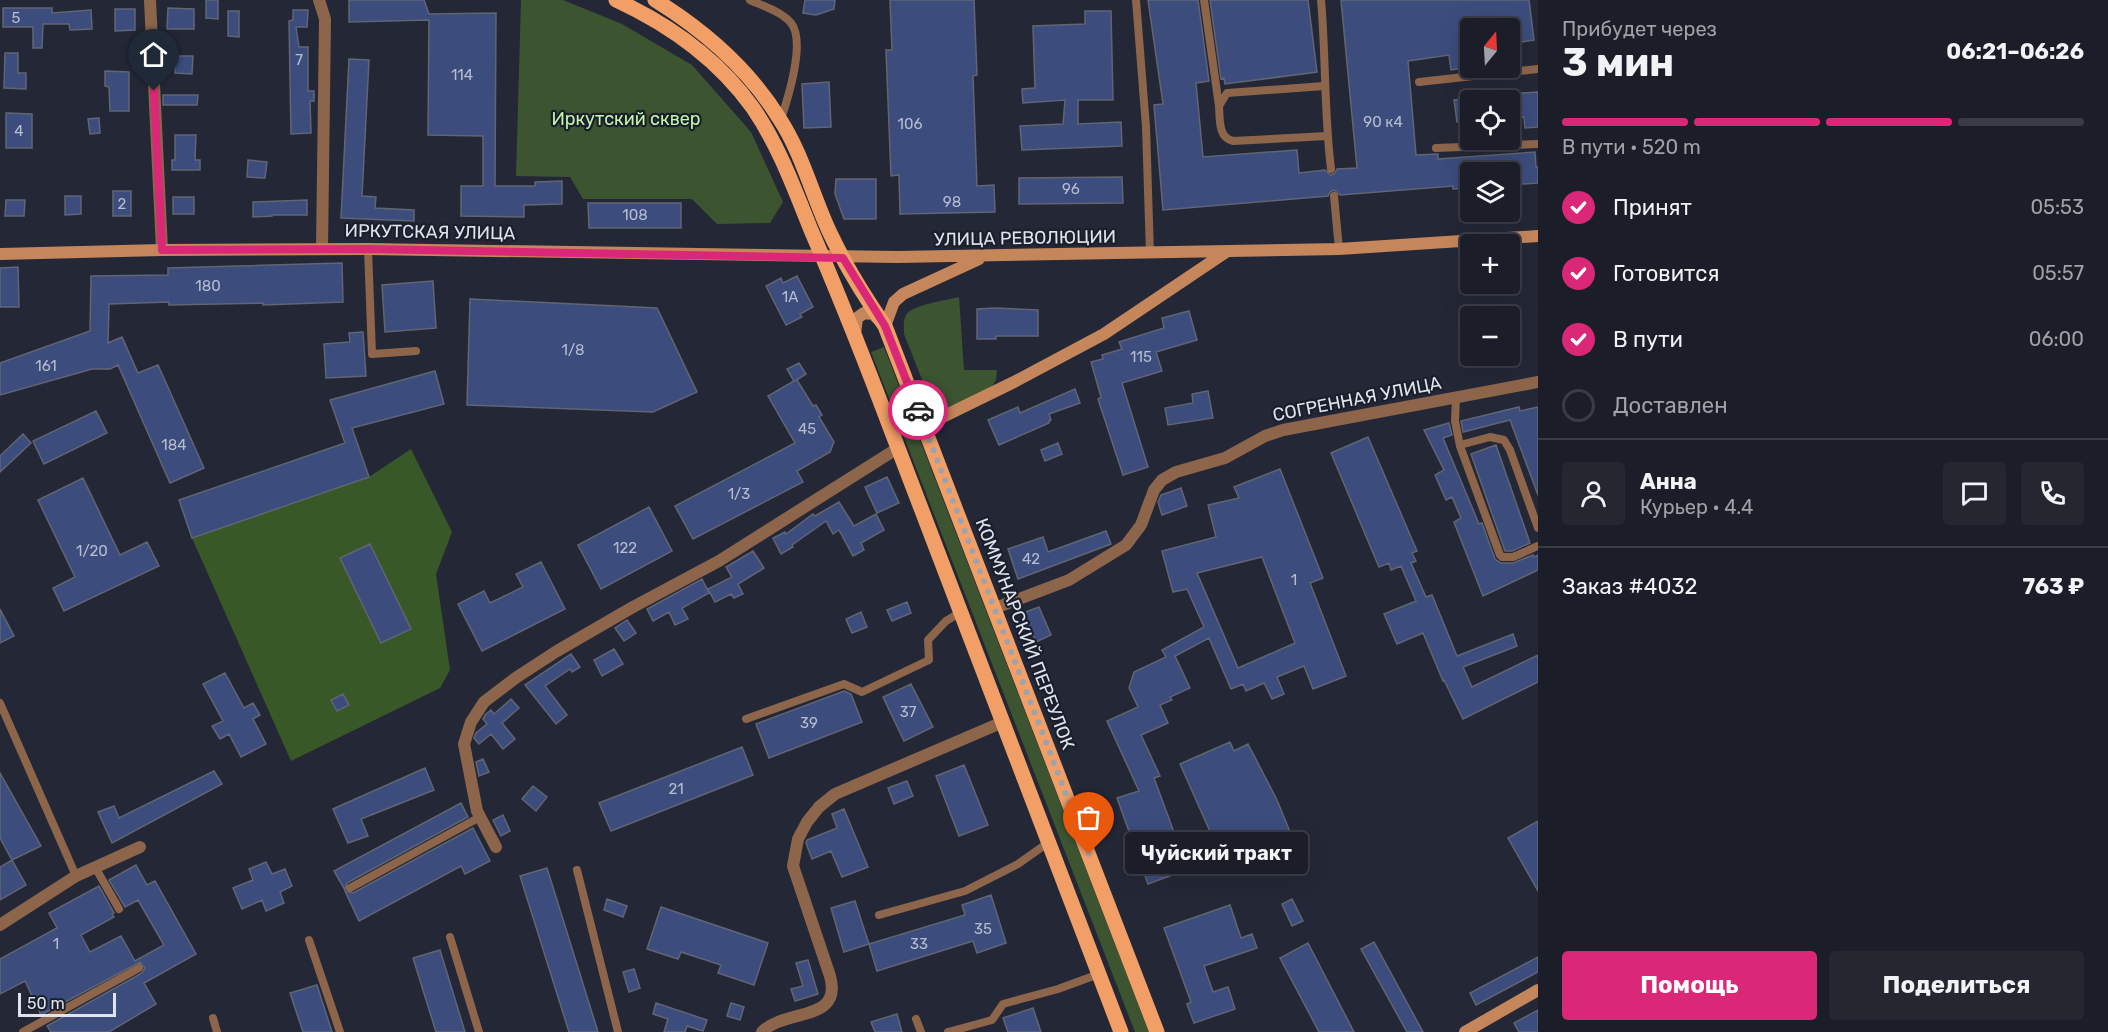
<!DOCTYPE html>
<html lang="ru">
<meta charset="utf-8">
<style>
:root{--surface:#1b1e28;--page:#242730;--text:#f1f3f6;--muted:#a0a2a8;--line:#393c45;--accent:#db2777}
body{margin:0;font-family:Rubik,sans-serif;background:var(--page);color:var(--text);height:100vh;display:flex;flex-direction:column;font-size:22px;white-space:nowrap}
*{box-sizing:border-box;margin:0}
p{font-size:20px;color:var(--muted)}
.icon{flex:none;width:33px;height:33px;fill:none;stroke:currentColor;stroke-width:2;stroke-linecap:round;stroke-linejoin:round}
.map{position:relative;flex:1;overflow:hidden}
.drawer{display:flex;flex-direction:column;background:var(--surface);width:570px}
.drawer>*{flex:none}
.needle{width:39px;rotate:18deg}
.buttons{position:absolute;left:1460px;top:18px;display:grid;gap:12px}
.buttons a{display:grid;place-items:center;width:60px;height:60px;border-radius:6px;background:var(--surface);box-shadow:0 6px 24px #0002,0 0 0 2px var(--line);font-size:30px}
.scale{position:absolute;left:18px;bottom:15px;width:98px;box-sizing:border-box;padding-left:6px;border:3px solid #dfe3ec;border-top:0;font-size:16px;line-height:21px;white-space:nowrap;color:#dfe3ec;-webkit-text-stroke:4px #1a1f2c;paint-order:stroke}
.pin{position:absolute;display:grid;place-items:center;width:51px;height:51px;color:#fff;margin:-62px -26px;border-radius:50% 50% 50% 0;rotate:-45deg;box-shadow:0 0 6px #0007}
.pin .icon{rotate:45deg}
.courier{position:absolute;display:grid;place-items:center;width:60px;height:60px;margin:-30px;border:4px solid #db2777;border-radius:50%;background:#fff;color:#222;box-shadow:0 2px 8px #0007}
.bubble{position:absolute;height:42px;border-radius:6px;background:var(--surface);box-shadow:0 6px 24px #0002,0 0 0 2px var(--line);font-size:20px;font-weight:700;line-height:42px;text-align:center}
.summary em{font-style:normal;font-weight:700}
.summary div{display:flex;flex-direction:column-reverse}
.summary{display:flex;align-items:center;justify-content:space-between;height:102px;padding:0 24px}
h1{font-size:39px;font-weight:700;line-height:45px}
.bar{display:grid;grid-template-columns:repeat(4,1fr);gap:9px 6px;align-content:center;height:72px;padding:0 24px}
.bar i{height:8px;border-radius:4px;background:var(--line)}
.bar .current{background:var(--accent)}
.bar p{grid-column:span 4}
.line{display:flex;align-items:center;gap:15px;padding:0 24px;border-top:2px solid var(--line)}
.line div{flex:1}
.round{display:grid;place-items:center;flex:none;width:63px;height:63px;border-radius:6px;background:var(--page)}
ol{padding:0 24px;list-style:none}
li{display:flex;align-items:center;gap:18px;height:66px}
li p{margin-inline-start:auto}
li .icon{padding:6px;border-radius:50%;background:var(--accent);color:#fff;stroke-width:4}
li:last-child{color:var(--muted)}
li i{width:33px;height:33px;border:3px solid var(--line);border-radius:50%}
.action{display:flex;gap:12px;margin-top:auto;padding:12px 24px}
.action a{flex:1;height:69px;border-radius:6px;background:var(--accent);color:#fff;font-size:24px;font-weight:700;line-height:69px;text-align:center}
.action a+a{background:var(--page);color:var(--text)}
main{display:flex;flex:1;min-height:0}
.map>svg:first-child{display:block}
.green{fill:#3d5431}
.forest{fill:#395828}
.building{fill:#3c4c7c;stroke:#606575;stroke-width:1.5;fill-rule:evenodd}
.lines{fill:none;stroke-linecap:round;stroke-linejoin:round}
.lane{stroke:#8d654b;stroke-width:8}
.street{stroke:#8d654b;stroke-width:12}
.secondary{stroke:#c6865b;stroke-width:12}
.primary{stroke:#f19f67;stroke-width:15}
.done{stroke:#9ea2ac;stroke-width:6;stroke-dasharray:0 10.8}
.route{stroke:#db2777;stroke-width:8}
.labels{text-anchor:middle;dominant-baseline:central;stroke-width:4.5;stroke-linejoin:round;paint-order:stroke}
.number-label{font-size:15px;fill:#b6bdd0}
.park-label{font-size:18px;fill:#c3f6a9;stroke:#1a1f2c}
.street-label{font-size:18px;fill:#dfe3ec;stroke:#1a1f2c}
</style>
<main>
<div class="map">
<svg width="1538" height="1032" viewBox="0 0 1538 1032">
<rect width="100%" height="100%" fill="#242836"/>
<path class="green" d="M521,0h42l59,24 70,41 59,67 32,70 -13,21 -53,1 -25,-25h-109l-13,-22 -54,-1z
M959,297l5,73h33l-1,10 -5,8 -55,27 -32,-81c0,-6 -1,-14 2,-19 5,-10 41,-15 53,-18z
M884,347l265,685h-14l-264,-680z"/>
<path class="forest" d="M411,449l41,83 -16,42 14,96 -10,18 -149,73 -99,-223 177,-61z"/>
<path class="building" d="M206,0h12v19l-12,-1z
M349,0h75l5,14 67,-1 -1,173h40v-4l27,-1v23l-38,1v12l-63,-1v-30h22v-50l-55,-1 1,-115 -80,2z
M805,0h30l-1,9 -18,6 -13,-2z
M890,0h84l3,75 -4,1 4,110 17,-1 1,27 -95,2 -1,-39 -8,1 -5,-126h6z
M1148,0h50l11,81 -13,2 7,74 94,-7 2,23 26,-3 6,5 4,-2 2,-4 20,-1 -16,-168h188l5,40 -25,4v-16h-39v39l-19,3 -2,-15 -41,6 8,94 22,-1v5l97,-7 1,15h2v16l-29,2v-13h-39v16l-17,1v-3l-113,9 -6,-5 -4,2 -2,4 -165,14 -9,-105 9,-1z
M1210,0h98l9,72 -92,12 -1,-6 -3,1z
M3,8h49v5l39,-3 1,19 -22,1 -1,-6h-26l-1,24h-9v-21h-30z
M168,8l26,1v20h-27z
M115,9h20v21l-20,1z
M293,10h15l-1,17h-11l3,20h9v44h6v10h-4l1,32 -20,1 -2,-113 4,-1z
M228,11h11v26l-11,-1z
M1085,11h26l2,89h-35v24l43,-2 1,24 -100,4 -2,-24 43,-2 2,-24 -42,3 -1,-14 13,-1 -2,-62 52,-2z
M5,53h13v20h8v16l-22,-1z
M175,56h18l-1,18 -17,-1z
M349,59l20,1 -7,136 14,1 -1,11 39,2v11l-73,-3z
M105,71l24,1v39h-19l-1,-24 -4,-1z
M829,82l2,45 -27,1 -2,-44z
M1538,92v35l-13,1 -1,-11 -15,1v-24z
M163,95h35l-1,10h-34z
M1470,98v23l-13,1 -3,-22z
M6,113l26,1v34h-26z
M99,118l1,15 -10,1 -2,-15z
M175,135h21l-1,25h5v10h-28v-10h3z
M248,160l19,2 -2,16 -18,-1z
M1122,177l1,26 -104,1v-26z
M836,179h40v40h-32l-9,-25z
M113,191h18v25h-18z
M65,196h16v18l-16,1z
M173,197h21v17h-21z
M6,200h19l-1,16h-19z
M307,200v15h-35v1l-19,1v-15z
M588,203h93v25h-92z
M342,263l1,39 -80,3v-2l-94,2v-3l-60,2 -1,39 14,-6 16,36 20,-8 46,103 -34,15 -52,-118 -8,4h-18l-92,26v-32l90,-32 1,-55 77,-1v-7z
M18,267l1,40h-19v-39z
M797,276l16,31 -13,7 2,3 -16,8 -20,-39 15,-8 2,5z
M433,281l3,47 -51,4 -3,-47z
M470,299l187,9 40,84 -44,20 -186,-7z
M996,308l42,2v26h-42v3h-19v-30z
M1189,311l8,29 -41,12 6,19 -40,12 26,84 -25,8 -25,-76 3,-2 -10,-35 12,-3 -1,-4 20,-6 -3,-7 45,-14 -2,-10z
M363,332l3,44 -40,2 -2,-34 26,-2 -1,-9z
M799,363l7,11 -11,7 2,-1 16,26 3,-1 6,10 -3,2 15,25 -4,10 -33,19 6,11 -110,57 -18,-33 120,-63 -27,-47 26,-15 -7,-12z
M435,371l9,33 -92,24 17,49 -177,61 -13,-38 166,-57 -15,-43z
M1075,389l5,14 -31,11 2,6 -2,1v2l-50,22 -11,-25 30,-13 2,6z
M1208,391l5,27 -45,7 -3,-17 28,-5 -1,-9z
M1519,407l1,4 18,-4v88l-28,-75 -47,12 -2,-11z
M96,411l11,22 -63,31 -11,-23z
M1449,423l3,12 -9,3 36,86 3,-1 13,36 6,4h12l20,-8 1,2 4,-2v15l-55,26 -29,-74 7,-4 -9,-21 -6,3 -11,-25 9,-5 -20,-40z
M23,434l8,9 -31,29v-16z
M1368,437l49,114 -5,2 4,8 -5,2 15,34 6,-2 25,61 56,-22 4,12 -54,21 9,20 66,-32v27l-75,37 -19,-39 -1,1 -20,-48 -26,11 -13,-30 32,-13 -15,-35 -10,4 -2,-7 -10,4 -48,-114z
M1058,443l4,11 -17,7 -4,-11z
M1496,445l34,98 -18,8h-7l-34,-97z
M1280,469l43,109 -13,5 36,93 -33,13 -9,-23 -27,11 7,17 -12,5 -8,-16 -18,8 -3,-7 -12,5 -22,-51 -34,18 15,32 -20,9 2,3 -12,5 8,18 -27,12 19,41 -6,2 27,73 -13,5 7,18 -27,10 -31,-86 22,-7 -32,-70 31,-14 -9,-19 5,-16 32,-15 -4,-7 42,-23 -17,-38 -14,3 -11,-41 54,-14 -8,-32 31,-7 -5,-11zM1262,557l33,86 -57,25 -41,-95z
M887,477l12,26 -22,10 -12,-26z
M83,478l37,77 27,-13 12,24 -95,45 -11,-23 22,-11 -37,-77z
M1181,488l6,18 -25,9 -4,-13 3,-7z
M839,502l15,24 22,-12 8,16 -23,13 3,7 -11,6 -14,-26 -6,4 -7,-13 -34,24 1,2 -12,7 -8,-16 12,-6 1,2 27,-20 2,2z
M649,507l23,44 -71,38 -23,-44z
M1106,531l5,13 -93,35 -10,-30 35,-12 5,15z
M370,544l41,85 -30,14 -41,-85z
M753,551l11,17 -26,16 5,10 -9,4 -3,-4 -16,8 -7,-13 24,-12 -6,-10z
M541,562l24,47 -83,42 -24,-47 26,-13 6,12 33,-16 -7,-13z
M702,579l7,14 -27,15 6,11 -13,6 -6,-13 -16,9 -6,-12z
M907,602l4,11 -19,8 -5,-11z
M1039,607l12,28 -15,7 -13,-29z
M0,609l14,27 -14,7z
M861,612l6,15 -15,6 -6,-14z
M627,620l9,13 -12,8 -9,-13z
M614,649l9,15 -21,12 -8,-16z
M571,654l9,13 -8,5 -2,-3 -25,17 22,29 -11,9 -31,-39z
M225,673l19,35 9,-5 7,12 -7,4 13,25 -25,13 -12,-23 -9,5 -8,-13 11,-5 -20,-37z
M911,684l22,43 -29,14 -21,-44z
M844,691l7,3 11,28 -93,36 -13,-34z
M343,694l6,11 -12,6 -6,-11z
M511,699l8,9 -17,15 13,16 -12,10 -12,-15 -12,10 -5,-6 2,-5 11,-9 -4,-5 2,-4 6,-5 3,4z
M1230,742l4,9 14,-7 29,56 16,39 4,-2 6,12 -10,4 -3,-8 -62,27 -48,-108z
M742,747l11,28 -142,56 -12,-28z
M483,759l6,13 -10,4 -3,-14z
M964,765l24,60 -29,11 -23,-60z
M425,768l9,22 -73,29 7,17 -20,7 -15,-34z
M214,771l8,13 -110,59 -14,-31 16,-6 5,12z
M0,773l41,73 -29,14 -12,-22z
M907,781l6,15 -19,8 -6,-16z
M533,786l14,11 -11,14 -14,-12z
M461,803l7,14 -121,66 -2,7 -11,-19z
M844,809l24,58 -26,10 -11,-26 -19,8 -6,-16 1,-3 30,-12 -5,-14z
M503,815l7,16 -9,5 -8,-16z
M1538,821v70l-30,-53z
M473,828l17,33 -25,13 -4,-8 -102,55 -14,-30 8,2z
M12,860l14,25 -26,15v-33z
M266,862l6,12 13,-5 7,17 -12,6 4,11 -18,8 -4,-11 -20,9 -9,-21 20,-8 -4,-11z
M136,865l11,20 8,-4 41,73 -52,29 12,21 -47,28h-58l-4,-6 95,-53 3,-5 -5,-6 -99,53 -16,-34 -25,13v-35l57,-31 -8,-15 50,-27 15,27 -2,1 2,3 -33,18 9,17 31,-16 14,25 29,-16 -26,-45 -13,7 -16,-27z
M547,868l51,164h-29l-49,-156z
M991,895l15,48 -29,10 -4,-12 -96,30 -8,-27 96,-29 -3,-10z
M607,899l20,7 -4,11 -19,-7z
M1292,899l11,22 -11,5 -10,-22z
M855,901l14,43 -25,8 -13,-44z
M1230,905l11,33 11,-4 5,14 -53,18 9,26 15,-5 7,22 -41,14 -7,-19 4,-2 -27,-74z
M661,907l107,36 -14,42 -36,-12 3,-8 -40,-13 -3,7 -31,-10z
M1374,942l49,90h-16l-46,-83z
M1308,943l46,89h-35l-39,-74z
M440,950l25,82h-29l-23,-74z
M1538,957v15l-62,33 -6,-12z
M808,960l10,34 -23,7 -4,-12 12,-3 -7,-23z
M634,969l6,19 -11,4 -6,-20z
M317,985l15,47h-29l-13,-39z
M656,1003l51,17 -4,11 -16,-5 -2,6h-21l4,-13 -15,-5z
M731,1003l13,4 -4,13 -13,-4z
M1033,1008l8,24h-33l-5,-14z
M1538,1010v22h-19l-5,-9z
M897,1014l5,18h-27l-4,-10z"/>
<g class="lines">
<path class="lane" d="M750,0c13,6 32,12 41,23 15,18 -3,75 -10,96
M1136,0l10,127 4,127
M1204,0l15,106
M1321,0c5,57 3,113 10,169
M1419,82l119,-13
M1324,86l-97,7 -8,13c1,13 -1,32 14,35l94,-5
M1436,148l102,-4
M1334,196l5,53
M368,249l4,105 44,-3
M1456,398l-1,23 5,25 40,109 2,2h11l25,-11
M1460,445l30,-8 14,3 6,10 28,78
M0,703l76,173
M746,719l98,-35 18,8 67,-32 -1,-20 18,-19 15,-9
M95,867l24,42
M577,870l41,162
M350,888l130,-71
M879,915l86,-24 53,-27 31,-22
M450,937l29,95
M309,940l31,92
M213,1018l4,14
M916,1019l5,13
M23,1032l116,-64
M948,1032l44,-12 11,-16 55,-15 41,-15"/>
<path class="street" d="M150,0l12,250
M319,0l6,19 -3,230
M995,608l74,-28 57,-35 15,-20 13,-35 8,-10 14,-8 49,-14 40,-22 18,-6 255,-48
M496,847l-19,-36 -13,-67 7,-22 13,-20 33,-25 40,-26 76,-44 86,-46 179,-113
M0,925l76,-49 64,-29
M762,1032c23,-24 81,-9 68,-56l-37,-110 5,-27 9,-17 12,-15 16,-13 168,-72"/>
<path class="secondary" d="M0,254l162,-4 206,-1 529,8 442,-8 199,-13
M855,334l2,-16 7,-5 9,1 12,12 9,-24 9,-8 76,-35
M924,426l90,-44 90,-48 122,-82
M1465,1032l73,-42"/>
<path class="primary" d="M616,0c54,25 102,59 137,108 26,38 41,80 58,122 28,65 54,131 79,197 77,202 154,403 231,605
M655,0c50,31 93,68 124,118 23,35 33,76 50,113 16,34 35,65 56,95l272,706"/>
</g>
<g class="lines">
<path class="done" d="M918,410l171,444"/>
<path class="route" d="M154,91l8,159 206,-1 475,9 42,68 33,84"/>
</g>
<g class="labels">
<g class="number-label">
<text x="16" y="18">5</text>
<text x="299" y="60">7</text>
<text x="462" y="75">114</text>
<text x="1383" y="122">90 к4</text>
<text x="910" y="124">106</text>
<text x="19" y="131">4</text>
<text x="1071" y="189">96</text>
<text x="952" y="202">98</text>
<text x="122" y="204">2</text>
<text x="635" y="215">108</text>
<text x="208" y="286">180</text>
<text x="790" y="297">1А</text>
<text x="573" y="350">1/8</text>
<text x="1141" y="357">115</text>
<text x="46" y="366">161</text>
<text x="807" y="429">45</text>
<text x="174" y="445">184</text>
<text x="739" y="494">1/3</text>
<text x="625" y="548">122</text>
<text x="92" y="551">1/20</text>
<text x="1031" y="559">42</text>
<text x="1294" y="580">1</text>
<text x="908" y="712">37</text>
<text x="809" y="723">39</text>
<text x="676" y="789">21</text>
<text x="983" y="929">35</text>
<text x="56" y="944">1</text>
<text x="919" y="944">33</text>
</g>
<g class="park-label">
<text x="626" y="119">Иркутский сквер</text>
</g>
<g class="street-label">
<text transform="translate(430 232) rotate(1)">ИРКУТСКАЯ УЛИЦА</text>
<text transform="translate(1025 238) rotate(-1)">УЛИЦА РЕВОЛЮЦИИ</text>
<text transform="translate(1357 399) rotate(-11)">СОГРЕННАЯ УЛИЦА</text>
<text transform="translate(1025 634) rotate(69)">КОММУНАРСКИЙ ПЕРЕУЛОК</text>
</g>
</g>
</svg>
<div class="buttons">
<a><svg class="needle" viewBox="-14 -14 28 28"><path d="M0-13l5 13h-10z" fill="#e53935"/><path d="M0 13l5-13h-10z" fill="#a0a2a8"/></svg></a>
<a><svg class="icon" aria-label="locate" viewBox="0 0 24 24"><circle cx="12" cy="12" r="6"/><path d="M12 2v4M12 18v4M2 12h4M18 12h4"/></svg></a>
<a><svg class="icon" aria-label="layers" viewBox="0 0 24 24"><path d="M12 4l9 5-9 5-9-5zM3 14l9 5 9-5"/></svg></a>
<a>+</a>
<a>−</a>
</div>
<div class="scale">50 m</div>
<div class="pin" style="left:1089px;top:854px;background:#ea580c"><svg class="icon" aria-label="bag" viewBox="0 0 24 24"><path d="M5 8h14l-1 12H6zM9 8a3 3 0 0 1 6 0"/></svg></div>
<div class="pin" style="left:154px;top:91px;background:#1f2937"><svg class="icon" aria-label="home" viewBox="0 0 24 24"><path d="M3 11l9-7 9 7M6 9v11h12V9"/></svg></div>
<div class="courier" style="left:918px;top:410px"><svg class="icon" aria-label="car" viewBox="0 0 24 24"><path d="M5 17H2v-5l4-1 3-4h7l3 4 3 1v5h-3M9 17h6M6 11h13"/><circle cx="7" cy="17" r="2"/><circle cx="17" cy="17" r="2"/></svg></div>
<div class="bubble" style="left:1125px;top:832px;width:183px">Чуйский тракт</div>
</div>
<section class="drawer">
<div class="summary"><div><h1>3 мин</h1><p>Прибудет через</p></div><em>06:21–06:26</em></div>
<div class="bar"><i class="current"></i><i class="current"></i><i class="current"></i><i></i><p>В пути · 520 m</p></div>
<ol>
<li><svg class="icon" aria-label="check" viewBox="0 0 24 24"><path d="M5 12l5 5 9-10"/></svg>Принят<p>05:53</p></li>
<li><svg class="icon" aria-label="check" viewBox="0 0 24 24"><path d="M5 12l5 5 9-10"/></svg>Готовится<p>05:57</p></li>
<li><svg class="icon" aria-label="check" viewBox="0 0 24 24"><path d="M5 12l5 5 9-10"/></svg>В пути<p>06:00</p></li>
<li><i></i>Доставлен</li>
</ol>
<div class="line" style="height:108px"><a class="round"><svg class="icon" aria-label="person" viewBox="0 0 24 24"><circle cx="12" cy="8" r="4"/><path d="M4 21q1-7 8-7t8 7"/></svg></a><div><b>Анна</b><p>Курьер · 4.4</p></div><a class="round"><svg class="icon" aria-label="chat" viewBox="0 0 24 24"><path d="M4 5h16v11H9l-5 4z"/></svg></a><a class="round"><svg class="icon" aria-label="phone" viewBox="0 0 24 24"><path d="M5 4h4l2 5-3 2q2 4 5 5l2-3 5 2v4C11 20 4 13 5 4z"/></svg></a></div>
<div class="line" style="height:78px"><div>Заказ #4032</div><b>763 ₽</b></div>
<div class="action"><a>Помощь</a><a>Поделиться</a></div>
</section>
</main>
